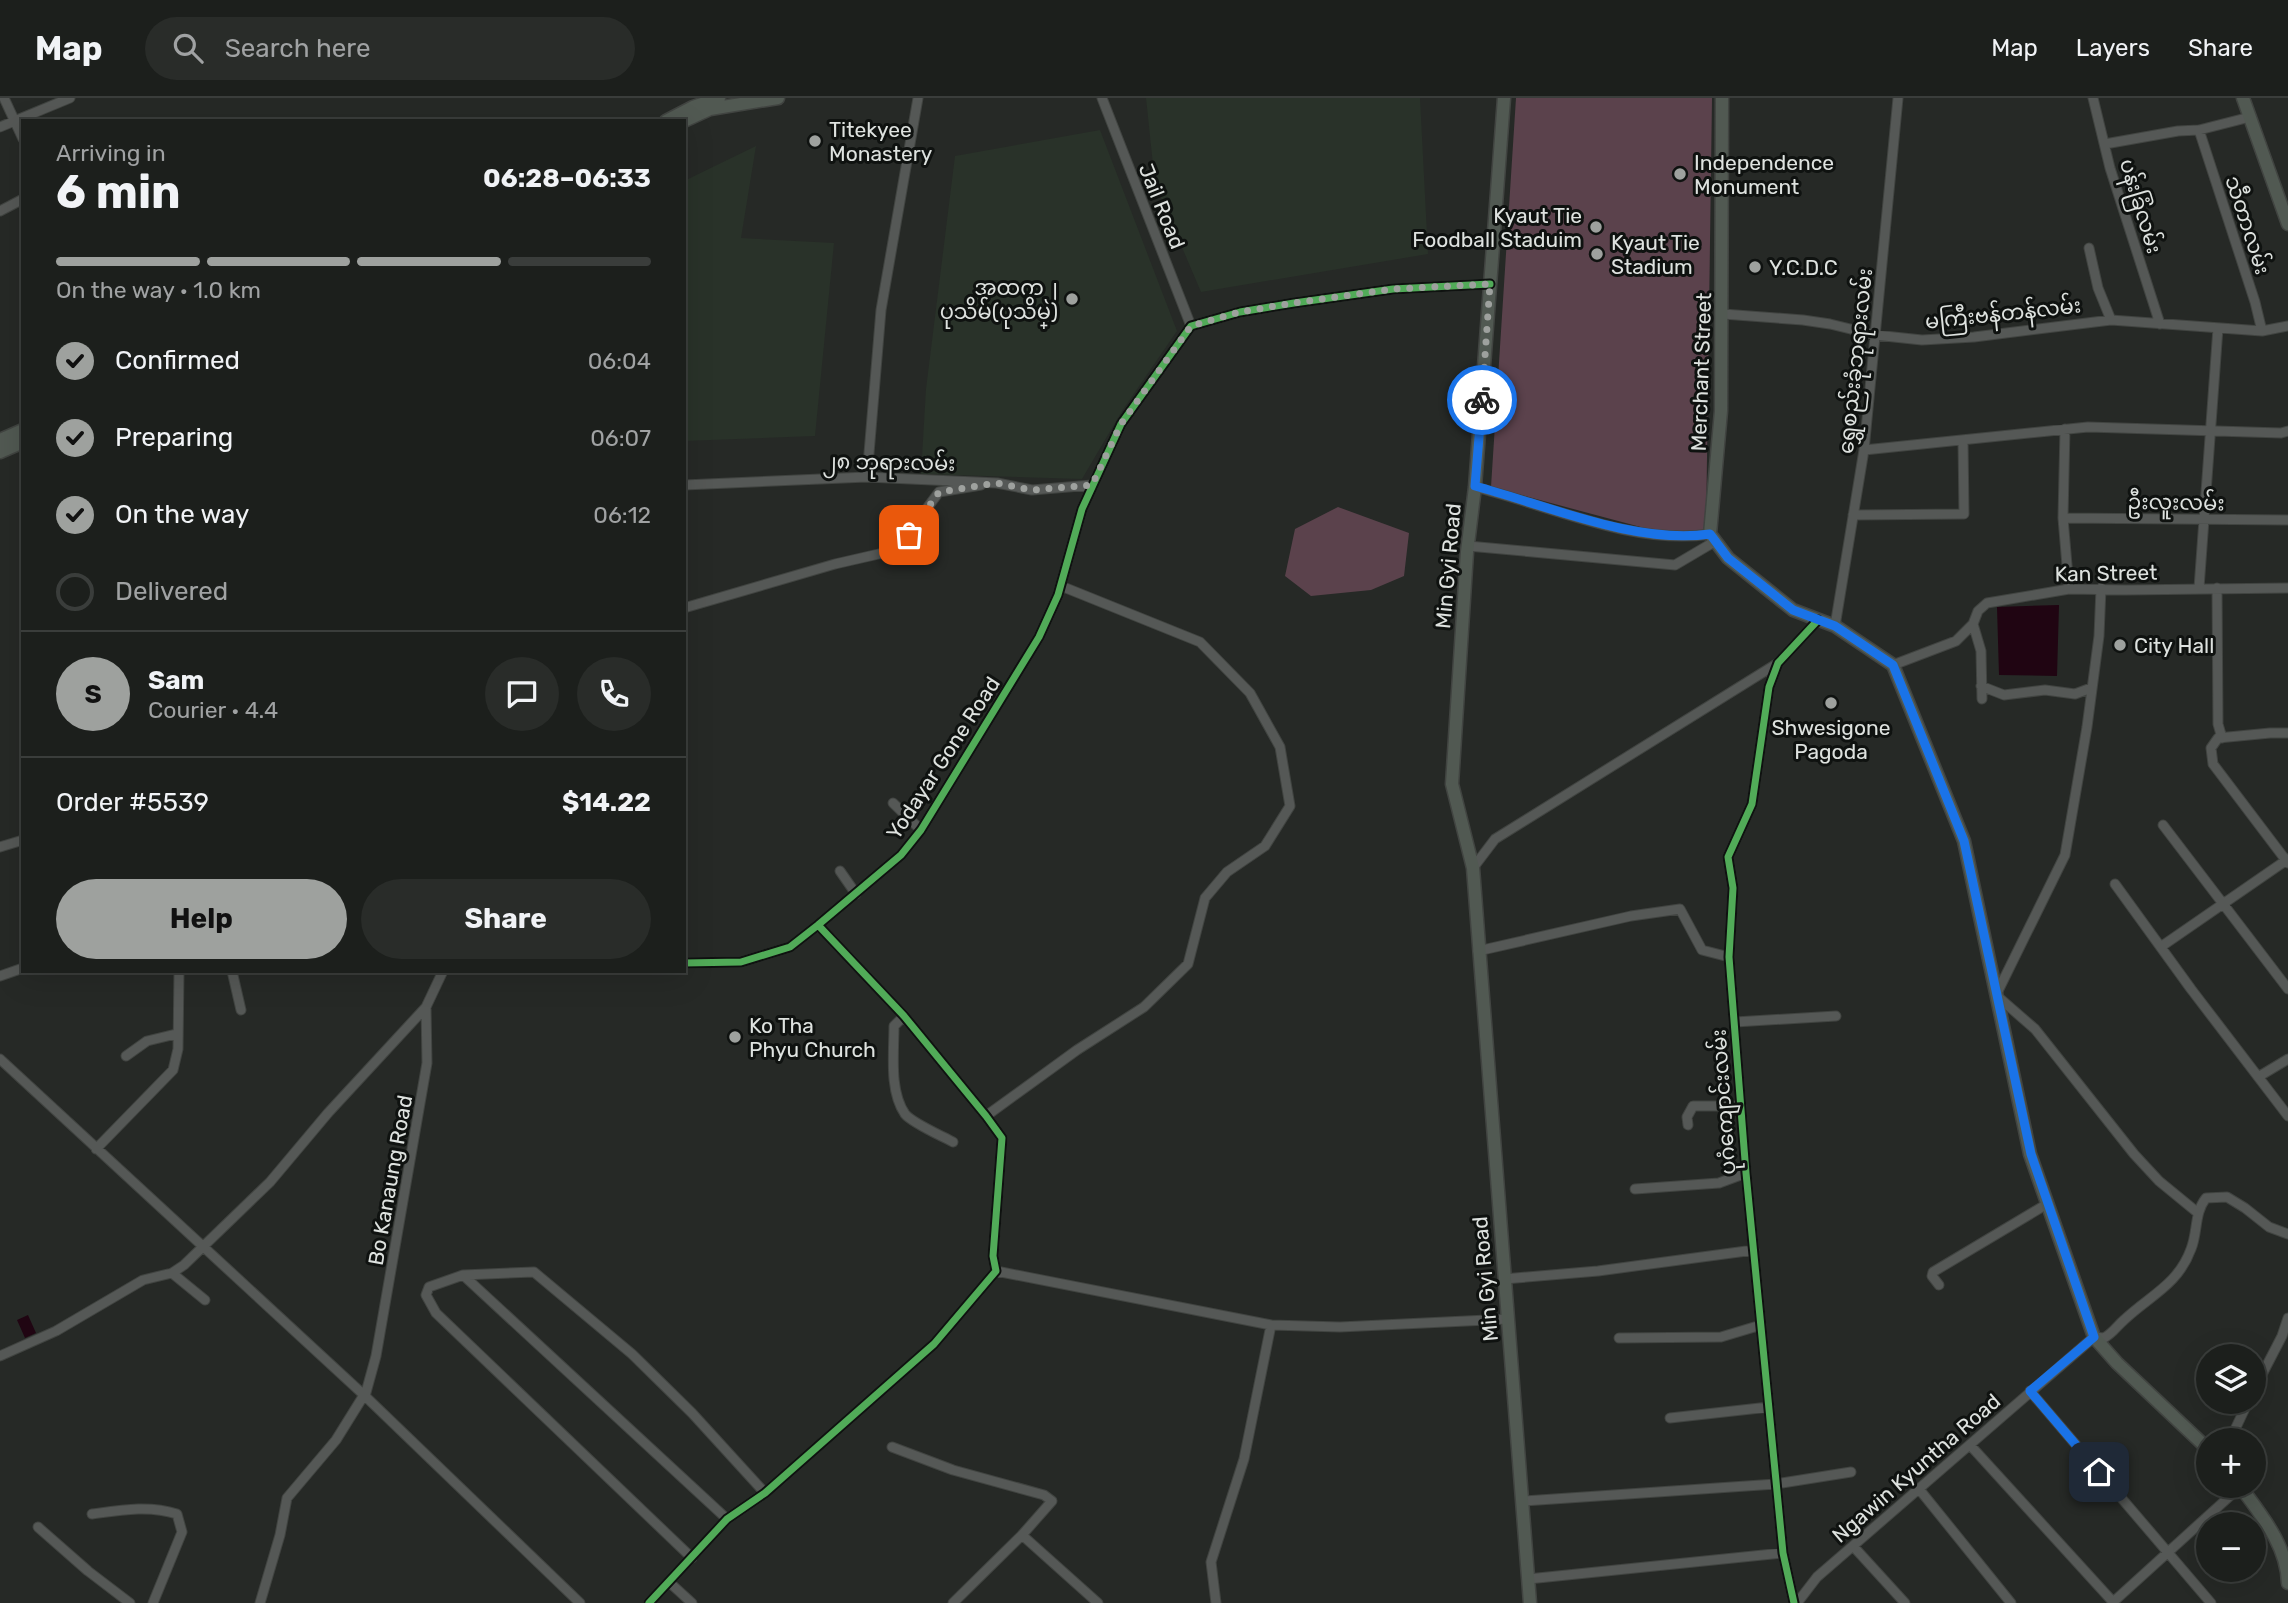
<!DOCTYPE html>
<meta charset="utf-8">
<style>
:root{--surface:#1c1f1c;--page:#292c29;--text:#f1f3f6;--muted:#a0a2a3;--line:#3a3d3b;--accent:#9ea19e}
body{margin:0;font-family:Rubik,"Noto Sans Myanmar",sans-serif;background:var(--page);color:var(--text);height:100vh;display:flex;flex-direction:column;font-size:26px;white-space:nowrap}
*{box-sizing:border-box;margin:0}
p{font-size:23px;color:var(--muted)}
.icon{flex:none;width:38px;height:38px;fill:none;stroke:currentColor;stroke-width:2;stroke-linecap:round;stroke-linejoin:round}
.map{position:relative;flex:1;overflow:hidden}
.details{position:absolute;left:21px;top:21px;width:665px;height:854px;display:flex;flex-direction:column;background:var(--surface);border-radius:0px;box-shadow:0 7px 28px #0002,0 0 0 2px var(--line)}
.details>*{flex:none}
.controls{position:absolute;left:2196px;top:1246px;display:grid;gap:14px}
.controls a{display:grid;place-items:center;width:70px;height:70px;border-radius:50%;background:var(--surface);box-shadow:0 7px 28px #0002,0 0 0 2px var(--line);font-size:35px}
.pin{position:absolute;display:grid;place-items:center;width:60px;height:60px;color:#fff;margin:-30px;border-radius:14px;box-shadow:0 4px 10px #0006}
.courier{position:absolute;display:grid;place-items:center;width:70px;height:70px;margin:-35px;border:5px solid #1a73e8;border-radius:50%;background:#fff;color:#222;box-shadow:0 2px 9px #0007}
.summary em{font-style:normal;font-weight:700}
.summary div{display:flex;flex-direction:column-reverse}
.summary{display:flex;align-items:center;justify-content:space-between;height:119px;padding:0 35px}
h1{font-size:46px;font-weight:700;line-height:52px}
.bar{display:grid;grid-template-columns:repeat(4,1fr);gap:10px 7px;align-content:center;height:84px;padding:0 35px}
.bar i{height:9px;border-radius:5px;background:var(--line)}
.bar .current{background:var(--accent)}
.bar p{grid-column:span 4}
.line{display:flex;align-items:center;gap:18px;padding:0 35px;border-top:2px solid var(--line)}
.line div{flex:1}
.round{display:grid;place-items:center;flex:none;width:74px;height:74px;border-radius:37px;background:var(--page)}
ol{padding:0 35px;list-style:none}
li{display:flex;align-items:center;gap:21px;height:77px}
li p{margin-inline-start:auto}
li .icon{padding:7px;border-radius:50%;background:var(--accent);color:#111;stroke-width:4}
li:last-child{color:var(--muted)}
li i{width:38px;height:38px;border:4px solid var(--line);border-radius:50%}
.action{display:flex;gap:14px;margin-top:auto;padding:14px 35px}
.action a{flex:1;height:80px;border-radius:42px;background:var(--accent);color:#111;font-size:28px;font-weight:700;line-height:80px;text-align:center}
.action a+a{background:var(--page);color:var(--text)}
header{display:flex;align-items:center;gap:42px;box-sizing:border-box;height:98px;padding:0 35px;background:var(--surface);border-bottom:2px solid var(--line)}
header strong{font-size:33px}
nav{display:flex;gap:38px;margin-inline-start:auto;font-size:24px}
.search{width:490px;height:63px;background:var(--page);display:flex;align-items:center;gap:18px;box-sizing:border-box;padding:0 24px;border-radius:38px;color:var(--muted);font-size:26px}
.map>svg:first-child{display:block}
.built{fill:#293229}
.green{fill:#5b424c}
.water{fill:#200512}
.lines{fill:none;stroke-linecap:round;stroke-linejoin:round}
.minor-casing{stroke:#414441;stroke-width:11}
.major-casing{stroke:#414441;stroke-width:15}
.minor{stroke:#555856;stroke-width:9}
.major{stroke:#515952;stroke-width:12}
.cycleway-casing{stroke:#0f1210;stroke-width:11}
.cycleway{stroke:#51ab58;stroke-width:7}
.done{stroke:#9ea19e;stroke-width:7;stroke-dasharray:0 12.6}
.route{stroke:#1a73e8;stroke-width:9}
.poi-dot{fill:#9ea19e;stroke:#0f1210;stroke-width:2.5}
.labels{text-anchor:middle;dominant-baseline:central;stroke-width:6;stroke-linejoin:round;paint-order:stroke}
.poi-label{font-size:21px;fill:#dee2df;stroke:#0f1210;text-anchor:start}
.street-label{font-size:21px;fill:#dee2df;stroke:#0f1210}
</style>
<header>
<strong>Map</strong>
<div class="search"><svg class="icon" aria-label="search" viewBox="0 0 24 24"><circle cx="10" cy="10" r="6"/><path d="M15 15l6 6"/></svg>Search here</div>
<nav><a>Map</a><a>Layers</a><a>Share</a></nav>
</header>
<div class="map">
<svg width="2288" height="1505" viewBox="0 0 2288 1505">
<rect width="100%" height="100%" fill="#262926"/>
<path class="built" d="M1146,0h274l8,156 -227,38 -46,-108z
M1100,32l77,201 -55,80 -40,68 -161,-5 5,-85 29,-233z
M756,48l-15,92 93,5 -19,193 -131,5v-260z"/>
<path class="green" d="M1516,0h196l-6,432 -13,11 -202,-54z
M1338,409l71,26 -5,43 -33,14 -60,6 -26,-20 10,-47z"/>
<path class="water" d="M2059,507l-2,71 -58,-1 -2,-68z
M28,1217l8,18 -11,5 -8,-18z"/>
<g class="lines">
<defs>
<path id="minor" d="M4,0l19,41
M1102,0l89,228
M2093,0l17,70 50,156
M0,29l70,-29
M2199,32l56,172 7,29
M2105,46l73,-13 21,-1 51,-13
M0,113l23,-12
M2089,150l9,40 13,32
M1723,216l80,6 27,4 45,11 47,5 52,-3 137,-17 151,11 26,-5
M2065,331l-2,89 6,71
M1864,352l224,-23 193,6 7,-2
M867,379l14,-167 37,-212
M684,387l183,-8 130,6 35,7 60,-5
M1475,389c73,18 160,59 235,47
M1853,417l111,-1 -1,-74
M2063,420l225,2
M1468,448l207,19 39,-23
M2199,490l19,-260
M2217,490l1,136 4,14
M684,510l151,-44 61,-14 43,-58 42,-7
M1835,528l29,-176 34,-352
M1893,567l63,-24 17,-17
M1981,588l23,9 41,-5 30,4 16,-6
M1982,601l-1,-48 -8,-27 5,-13 9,-8 82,-14 57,1 162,-2
M2288,635h-18l-52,5 -7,10 2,16 75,99
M893,705l28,27
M2163,727l125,164
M0,749l23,-7
M1473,770l22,-29 283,-176
M840,773l16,23
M2115,786l76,105 97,127
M2162,848l126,-87
M1478,853l153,-35 49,-7 22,41 27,7
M684,865l57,-1 49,-15 28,-22 83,-70 20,-25 118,-193 19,-42 24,-86 39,-85 70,-98 49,-14 54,-9 99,-14 97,-5
M232,873l9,39
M0,878l23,-8
M1997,895l68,-138 22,-128 12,-91 2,-48
M1997,898l38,33 99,125 25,27 39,32
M904,918l-10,10c0,27 -5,65 11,88 7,9 37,22 48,28
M1735,924l101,-6
M126,958l21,-15 29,-7
M0,961l365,337 215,207
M2258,979l30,-18
M986,1018l91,-66 67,-43 44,-43 17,-66 22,-26 38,-26 25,-40 -10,-59 -30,-54 -50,-51 -139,-56
M1688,1027l-1,-8 6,-11h48
M96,1051l77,-79 5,-21 1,-78
M1635,1091l84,-6 27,-10
M996,1173l275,54 69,2 168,-8
M172,1175l33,27
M463,1177l264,244
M1504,1181l94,-8 156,-21
M1939,1187l-7,-9 1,-4 114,-68
M1619,1240l102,-1 40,-12
M0,1258l56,-25 87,-51 29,-7 12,-8 86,-83 58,-69 98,-106
M2254,1292l28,-54 6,-18
M2030,1293l181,212
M365,1298l11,-40 51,-293 -1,-56 17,-36
M1670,1320l99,-11
M2230,1342l18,-38
M1970,1347l144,158
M892,1349l61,23 91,25 8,6 -30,34 -69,68
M1919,1391l92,114
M1523,1403l253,-17 75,-12
M92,1416c29,-4 57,-9 85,0l5,18 -29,71
M38,1429l50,44 42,32
M1022,1437l76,68
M1853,1448l52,57
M692,1460l-256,-245 -10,-18 3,-8 34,-12 71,-3 98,82 60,59 73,80
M1528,1481l255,-26
M669,1484l23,21
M260,1505l20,-68 7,-37 49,-58 28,-45
M649,1505l78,-84 38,-26 169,-149 62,-73 -3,-15 9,-118 -16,-22 -82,-100 -86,-91
M1216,1505l-5,-41 33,-103 27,-134
M1794,1505l-11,-50 -37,-380 -17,-216 4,-69 -5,-31 24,-53 17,-117 9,-24 40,-43
M1797,1505l20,-26 277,-240 10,1c9,-5 13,-12 20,-18 25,-24 54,-35 67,-71 7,-17 3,-36 15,-51l21,-1 18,11 24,19 19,7
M2112,1505l129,-117"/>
<path id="major" d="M1504,0l-29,389 -8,65 -15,232 21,84 57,735
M1722,0l-1,313 -11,123 18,24 65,52 42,16 58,39 71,176 66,313 64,183 23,26 91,86
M2243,0l45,126
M666,23l27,-14 26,-9
M684,23l26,-12 68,-11
M0,342l23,-10
M0,354l23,-10
M2240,1388c21,29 47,59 48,97"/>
</defs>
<use href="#minor" class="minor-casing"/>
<use href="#major" class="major-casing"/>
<use href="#minor" class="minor"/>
<use href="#major" class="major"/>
<defs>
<path id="cycleway" d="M684,865l57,-1 49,-15 28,-22 83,-70 20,-25 118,-193 19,-42 24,-86 39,-85 70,-98 49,-14 54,-9 99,-14 97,-5
M649,1505l78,-84 38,-26 169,-149 62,-73 -3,-15 9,-118 -16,-22 -82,-100 -86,-91
M1794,1505l-11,-50 -37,-380 -17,-216 4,-69 -5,-31 24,-53 17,-117 9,-24 40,-43"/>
</defs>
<use href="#cycleway" class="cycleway-casing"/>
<use href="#cycleway" class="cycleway"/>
</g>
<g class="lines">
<path class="done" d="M909,437l30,-43 58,-9 35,7 60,-5 29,-61 70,-98 49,-14 54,-9 100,-14 96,-5 -8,116"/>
<path class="route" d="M1482,302l-7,86c71,19 162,59 235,48l18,24 65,52 42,16 58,39 71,176 67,313 63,183 -64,54 69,81"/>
</g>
<g class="poi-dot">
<circle cx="815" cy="43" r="7"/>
<circle cx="1680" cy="76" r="7"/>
<circle cx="1596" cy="129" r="7"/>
<circle cx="1597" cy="156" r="7"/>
<circle cx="1755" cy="169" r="7"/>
<circle cx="1072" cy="201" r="7"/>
<circle cx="2120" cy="547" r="7"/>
<circle cx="1831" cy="605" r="7"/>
<circle cx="735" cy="939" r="7"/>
</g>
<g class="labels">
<g class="poi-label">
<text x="829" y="31">Titekyee<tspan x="829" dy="24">Monastery</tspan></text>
<text x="1694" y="64">Independence<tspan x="1694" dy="24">Monument</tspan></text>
<text x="1582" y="117" text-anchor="end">Kyaut Tie<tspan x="1582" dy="24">Foodball Staduim</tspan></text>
<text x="1611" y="144">Kyaut Tie<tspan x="1611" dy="24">Stadium</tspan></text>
<text x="1769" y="169">Y.C.D.C</text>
<text x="1058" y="189" text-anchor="end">အထက၂<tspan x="1058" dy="24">ပုသိမ်(ပုသိမ္)</tspan></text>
<text x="2134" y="547">City Hall</text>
<text x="1831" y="629" text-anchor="middle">Shwesigone<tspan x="1831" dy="24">Pagoda</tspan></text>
<text x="749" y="927">Ko Tha<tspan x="749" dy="24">Phyu Church</tspan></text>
</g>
<g class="street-label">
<text transform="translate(1162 108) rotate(68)">Jail Road</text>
<text transform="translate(2141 108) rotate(73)">ပန်းခြံလမ်း</text>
<text transform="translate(2248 127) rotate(72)">သီတာလမ်း</text>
<text transform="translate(2003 215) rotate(-6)">မကြီးဗန်တန်လမ်း</text>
<text transform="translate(1855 263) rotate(-84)">ရွှေစည်းခုံဘုရားလမ်း</text>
<text transform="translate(1701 274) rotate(-88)">Merchant Street</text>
<text transform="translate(889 364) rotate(1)">၂၈ ဘုရားလမ်း</text>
<text transform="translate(2176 404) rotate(1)">ဦးလူးလမ်း</text>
<text transform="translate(1448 468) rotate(-85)">Min Gyi Road</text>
<text transform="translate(2106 475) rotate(-1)">Kan Street</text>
<text transform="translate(943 660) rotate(-57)">Yodayar Gone Road</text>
<text transform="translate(1723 1004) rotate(-94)">ပုဂံကျောင်းလမ်း</text>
<text transform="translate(390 1082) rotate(-80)">Bo Kanaung Road</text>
<text transform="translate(1485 1181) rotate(-95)">Min Gyi Road</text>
<text transform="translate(1916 1370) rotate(-41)">Ngawin Kyuntha Road</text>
</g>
</g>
</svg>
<div class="controls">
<a><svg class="icon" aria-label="layers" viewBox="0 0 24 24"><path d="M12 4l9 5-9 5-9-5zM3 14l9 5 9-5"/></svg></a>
<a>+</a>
<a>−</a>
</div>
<div class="pin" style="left:909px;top:437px;background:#ea580c"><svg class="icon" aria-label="bag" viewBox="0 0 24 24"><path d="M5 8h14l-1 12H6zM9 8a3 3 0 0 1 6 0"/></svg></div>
<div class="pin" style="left:2099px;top:1374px;background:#1f2937"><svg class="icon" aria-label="home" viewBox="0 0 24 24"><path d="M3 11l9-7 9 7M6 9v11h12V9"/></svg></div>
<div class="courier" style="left:1482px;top:302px"><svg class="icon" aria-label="bike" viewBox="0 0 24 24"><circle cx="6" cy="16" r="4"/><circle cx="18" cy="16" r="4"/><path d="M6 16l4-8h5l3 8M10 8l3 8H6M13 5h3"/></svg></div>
<section class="details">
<div class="summary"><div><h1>6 min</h1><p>Arriving in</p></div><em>06:28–06:33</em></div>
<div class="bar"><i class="current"></i><i class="current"></i><i class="current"></i><i></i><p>On the way · 1.0 km</p></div>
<ol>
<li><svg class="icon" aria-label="check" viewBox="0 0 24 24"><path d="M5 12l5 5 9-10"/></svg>Confirmed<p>06:04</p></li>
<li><svg class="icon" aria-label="check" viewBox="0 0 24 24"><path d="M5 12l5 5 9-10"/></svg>Preparing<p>06:07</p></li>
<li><svg class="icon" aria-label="check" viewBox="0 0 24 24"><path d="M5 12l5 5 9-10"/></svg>On the way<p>06:12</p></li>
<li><i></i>Delivered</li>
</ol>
<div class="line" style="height:126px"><b class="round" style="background:var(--accent);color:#111">S</b><div><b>Sam</b><p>Courier · 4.4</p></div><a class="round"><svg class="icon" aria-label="chat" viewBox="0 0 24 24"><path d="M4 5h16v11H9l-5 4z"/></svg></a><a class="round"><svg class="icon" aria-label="phone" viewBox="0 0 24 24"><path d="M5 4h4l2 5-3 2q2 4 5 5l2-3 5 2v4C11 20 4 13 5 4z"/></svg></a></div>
<div class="line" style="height:91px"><div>Order #5539</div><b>$14.22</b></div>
<div class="action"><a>Help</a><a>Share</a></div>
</section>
</div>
